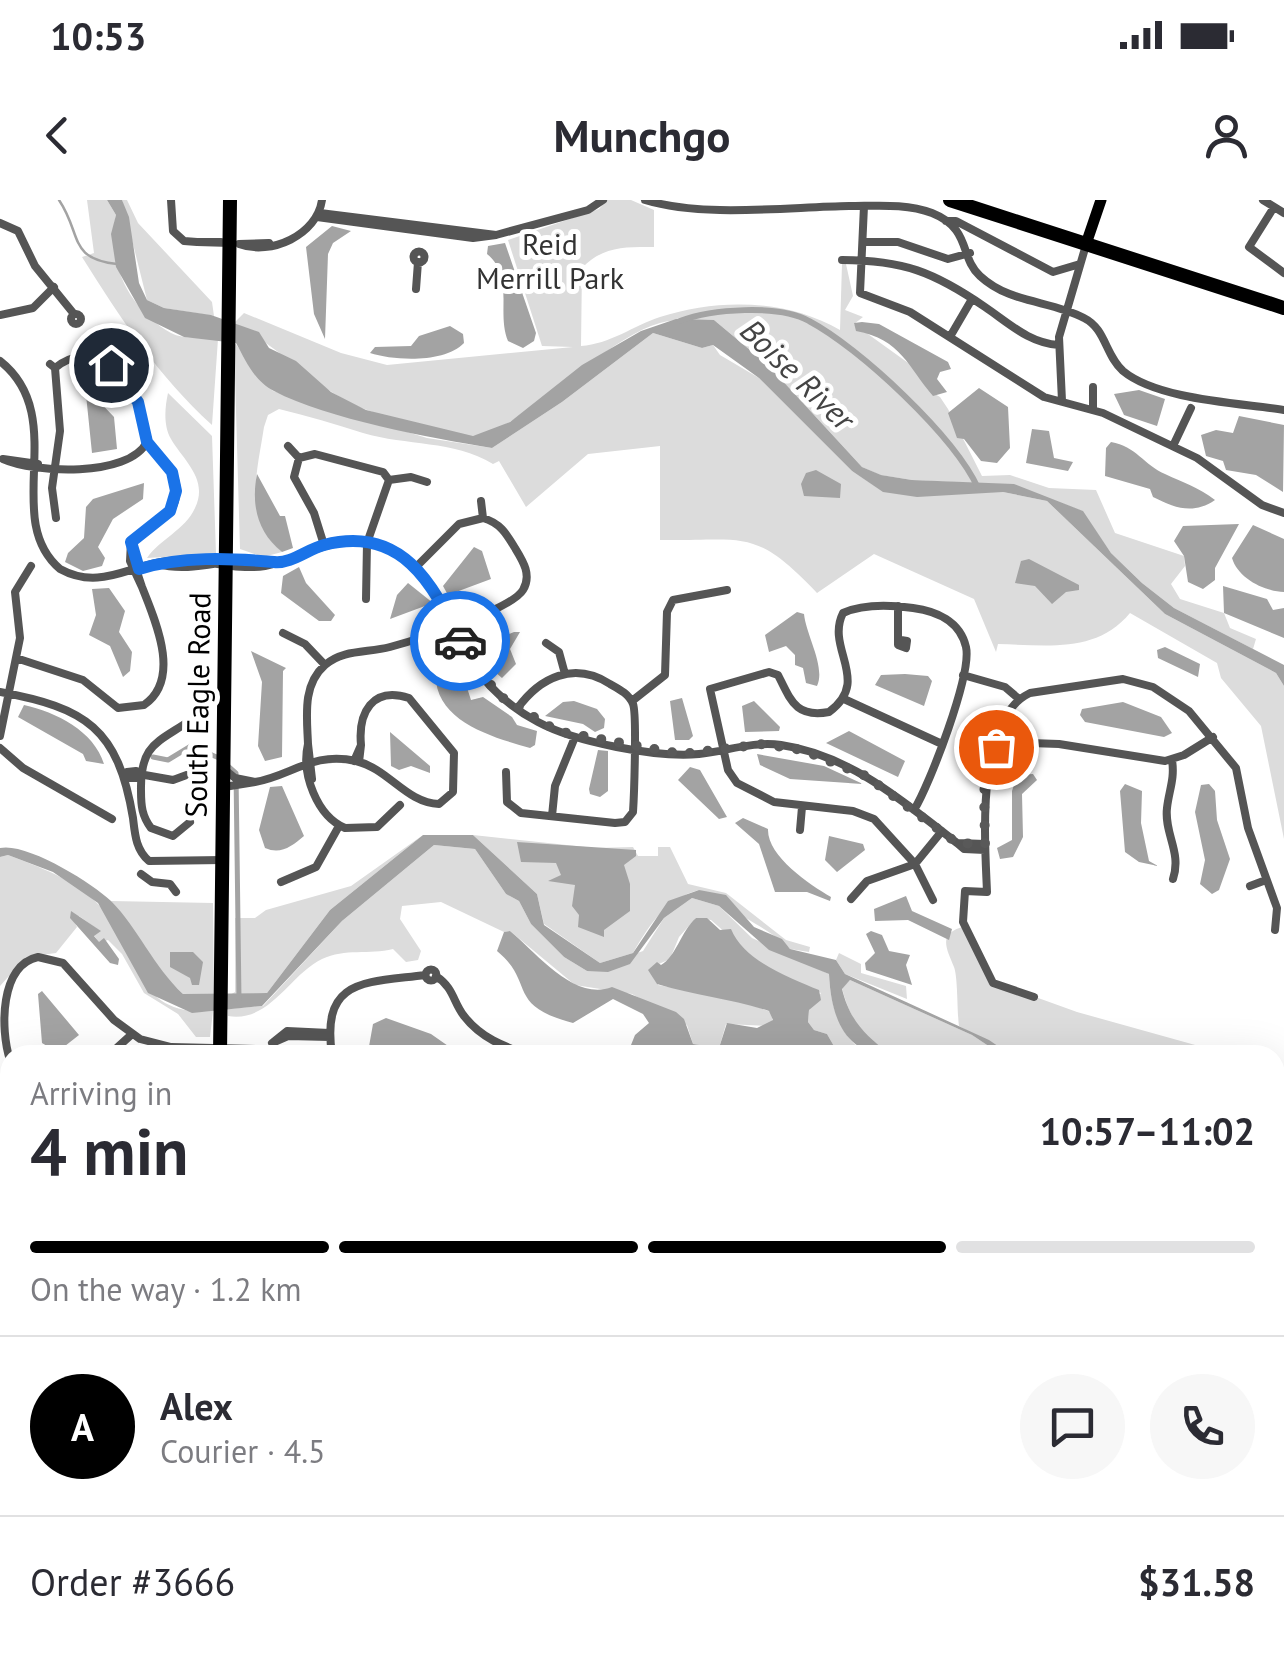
<!DOCTYPE html>
<meta charset="utf-8">
<style>
:root{--surface:#fff;--page:#f7f7f7;--text:#2b2b33;--muted:#7c7c81;--line:#e1e1e2;--accent:#000}
body{margin:0;font-family:"PT Sans",sans-serif;background:var(--page);color:var(--text);height:100vh;display:flex;flex-direction:column;font-size:38px;white-space:nowrap}
*{box-sizing:border-box;margin:0}
p{font-size:32px;color:var(--muted)}
.icon{flex:none;width:55px;height:55px;fill:none;stroke:currentColor;stroke-width:2;stroke-linecap:round;stroke-linejoin:round}
.map{position:relative;flex:1;overflow:hidden}
.side{position:absolute;left:0px;top:845px;width:1285px;height:622px;display:flex;flex-direction:column;background:var(--surface);border-radius:30px 30px 0 0;box-shadow:0 10px 40px #0002}
.side>*{flex:none}
.pin{position:absolute;display:grid;place-items:center;width:85px;height:85px;color:#fff;margin:-42px;border:5px solid #fff;border-radius:50%;box-shadow:0 2px 10px #0007}
.courier{position:absolute;display:grid;place-items:center;width:100px;height:100px;margin:-50px;border:8px solid #1a73e8;border-radius:50%;background:#fff;color:#222;box-shadow:0 2px 12px #0007}
.summary em{font-style:normal;font-weight:700}
.summary div{display:flex;flex-direction:column-reverse}
.summary{display:flex;align-items:center;justify-content:space-between;height:170px;padding:0 30px}
h1{font-size:65px;font-weight:700;line-height:75px}
.bar{display:grid;grid-template-columns:repeat(4,1fr);gap:15px 10px;align-content:center;height:120px;padding:0 30px}
.bar i{height:12px;border-radius:8px;background:var(--line)}
.bar .on{background:var(--accent)}
.bar p{grid-column:span 4}
.line{display:flex;align-items:center;gap:25px;padding:0 30px;border-top:2px solid var(--line)}
.line div{flex:1}
.round{display:grid;place-items:center;flex:none;width:105px;height:105px;border-radius:52px;background:var(--page)}
.status{display:flex;justify-content:space-between;align-items:center;height:70px;padding:0 50px;background:var(--surface);direction:ltr}
.status svg{height:28px;fill:currentColor}
header{display:flex;justify-content:space-between;align-items:center;height:130px;padding:0 30px;background:var(--surface);font-size:45px;font-weight:700}
.map>svg:first-child{display:block}
.green{fill:#dcdcdc}
.water{fill:#a3a3a3}
.lines{fill:none;stroke-linecap:round;stroke-linejoin:round}
.stream{stroke:#a3a3a3;stroke-width:2.5}
.canal{stroke:#a3a3a3;stroke-width:5}
.river{stroke:#a3a3a3;stroke-width:6}
.minor{stroke:#555;stroke-width:8}
.major{stroke:#000;stroke-width:11}
.highway{stroke:#000;stroke-width:14}
.done{stroke:#595959;stroke-width:10;stroke-dasharray:0 18}
.route{stroke:#1a73e8;stroke-width:12}
.labels{text-anchor:middle;dominant-baseline:central;stroke-width:10;stroke-linejoin:round;paint-order:stroke}
.park-label{font-size:30px;fill:#333;stroke:#fff}
.street-label{font-size:30px;fill:#000;stroke:#fff}
.water-label{font-size:32px;font-style:italic;fill:#444;stroke:#fff}
</style>
<div class="status"><b>10:53</b><svg viewBox="0 0 49 12"><path d="M0 12V9h3v3zM5 12V6h3v6zM10 12V3h3v9zM15 12V0h3v12zM26 1h20v11H26zM47 4h2v5h-2z"/></svg></div>
<header><svg class="icon" aria-label="back" viewBox="0 0 24 24"><path d="M15 5l-7 7 7 7"/></svg>Munchgo<svg class="icon" aria-label="person" viewBox="0 0 24 24"><circle cx="12" cy="8" r="4"/><path d="M4 21q1-7 8-7t8 7"/></svg></header>
<div class="map">
<svg width="1284" height="1466" viewBox="0 0 1284 1466">
<rect width="100%" height="100%" fill="#fff"/>
<path class="green" d="M87,0h20l9,15c-11,47 14,95 55,118 13,7 32,3 47,6l-6,86c-54,-49 -91,-106 -130,-168l12,-4z
M122,0h5l11,23 74,79 2,14 -50,-8 -17,-8z
M607,0h24l23,10v37c-29,0 -51,-1 -72,21l-1,78c29,-2 52,-20 79,-29 59,-19 126,-18 180,13l2,-66h4l7,32 -8,14 18,7 -9,7 64,46 10,20 12,7 8,12 34,67 28,-1 39,13 47,2 19,43 69,23 1,10 -14,18 9,15 44,14 6,15 26,11 -3,10 -79,-41 -32,-25 -31,-30 -29,-42 -68,-26 -102,-5 -32,-5 -18,-8 -94,-102 -54,-45c-17,1 -38,-2 -54,3 -57,15 -144,114 -189,113 -26,-1 -78,-17 -104,-26 -48,-17 -88,-64 -133,-87l10,-10 97,40 46,12 186,-18 -31,-1 -34,-106 91,-31z
M653,133l49,15 11,-3 7,10 39,23 93,93 32,21h119l44,9 118,113 111,59 8,13v153l-23,-113 -40,-48 -4,-15 -87,-50c-34,41 -84,32 -132,31l-2,8 -22,-53 -100,-45 -57,39c-63,-66 -71,-52 -157,-53v-94l-72,8 -62,53 -27,-46 -6,3c-40,-24 -86,-18 -130,-31 -28,-9 -55,-17 -84,-24l-11,6 -4,12c-7,46 -21,90 18,125l-19,5 -23,-8 -6,-207 39,49 154,47 65,10 70,-46z
M168,193l44,43 4,118 -69,4c13,-19 38,-28 48,-50 14,-29 -12,-48 -24,-69 -8,-14 -6,-32 -3,-46z
M423,635l-93,75 -63,83 -39,3 7,-4v-74h20l11,-8 85,-24z
M473,635l122,13 38,-1 5,9h20v-9h12l18,37 38,9 60,47 24,7 -1,5 -19,-3c-12,-15 -70,-45 -91,-59 -32,8 -50,35 -66,63l-33,10 -56,-39 -7,-30z
M434,645l41,4 31,45 13,7 12,23 33,33 23,14 56,-20 21,-33 28,-20 27,8 33,32 77,36c1,32 12,68 42,81h-32l-12,-21 -13,-4 -6,-8 1,-12 12,-17 -54,-24 -56,-49 -15,-2 -17,19 -9,22 -11,5 -1,21 80,15 33,12 2,10 -6,4 -41,-2 -7,24 -26,-4 -6,-19 -55,-31 -57,-9 -65,-54 -6,1 -63,-30 -39,4 -2,13 21,32 -3,9 -12,2 -13,-13c-24,6 -48,-1 -71,10 -33,16 -52,64 -94,57v-7l35,-3 79,-85z
M8,655c31,12 66,24 89,48 43,44 33,115 116,108l-3,26h-14l-18,-23 -34,-21 -22,-39 -14,-14 -9,3 -5,-8 6,-4 -21,-15 -5,5 3,6 -21,26 -30,4 -26,29v-129z
M111,701l102,2 1,92 -31,-1 -25,-23z
M966,726l31,57 80,29 154,43h-220l-52,-29c-2,-14 -1,-49 -5,-59 -8,-20 -17,-34 12,-41z
M839,753l22,11v9l45,13 1,13 -62,-25 -9,-14z
M850,780l122,55 30,20c-25,0 -88,6 -110,0 -28,-8 -44,-42 -50,-67z
M1284,898v99l-9,-1v-97z
M0,1000l10,3v111l-10,-2z"/>
<path class="water" d="M107,0h15l7,17 10,66 8,17 17,8 47,7 48,17 10,16 27,13 35,31 35,18 107,26 37,-14 72,-57 59,-34 35,-12 38,1 54,45 94,102 19,8 31,5 102,4 69,27 28,42 31,30 32,25 110,57v21l-8,-13 -111,-59 -118,-113 -44,-9 -86,5 -34,-5 -31,-21 -93,-93 -46,-33 -11,3 -49,-15 -91,69 -70,46c-61,-10 -165,-29 -218,-57 -20,-10 -28,-30 -38,-48l-52,-6 -39,-19 -29,-51 -5,-33 5,-19z
M332,26l19,5 -18,12 -5,11 -3,85 -11,-25 -8,-67z
M505,43l31,90 -2,8 -11,7 -15,-7c-12,-29 7,-64 -21,-87l1,-8z
M862,122l17,2 69,38 3,7 -11,3 -3,7 10,13 -14,4c-25,-29 -32,-57 -77,-65l-2,-8z
M450,126l13,8 1,9c-19,20 -69,18 -94,10l5,-6 36,-1 8,-10z
M85,185l10,2v10l19,20 3,32 -25,4z
M979,188l29,19 2,41 -13,15 -16,-2 -17,-22 -7,-1 -9,-25z
M1139,190l26,9 -8,27 -33,-11 -10,-21z
M1239,216l45,9 -1,67 -27,-17 -30,-5 -3,-9 -17,-5 -5,-21 15,-5 17,3z
M1032,229l17,2 5,27 19,4 -5,9 -42,-8z
M1111,242c25,4 33,23 54,32 19,9 33,13 50,26 -22,15 -40,8 -62,-3l-3,-8 -45,-13 1,-28z
M816,270l25,14 -1,14 -36,-2 -3,-12 5,-11z
M257,274l23,42h5l8,32 -11,4c-25,-20 -31,-48 -25,-78z
M144,283l-1,16 -30,20 -15,28 7,11 -3,8 -19,5 -18,-9 3,-9 16,-15 2,-31 7,-8z
M1239,324l-24,44v12l-12,9 -15,-7 -4,-26 -10,-15 9,-15z
M1253,325l31,14v53c-21,-1 -46,-14 -52,-34z
M474,347l8,4 9,28 -43,16 -5,-9z
M1029,359l50,26v5l-13,2 -14,12 -17,-18 -20,-3 6,-22z
M299,367l7,16 29,32 -4,6h-12l-38,-28 2,-17z
M408,383l25,20 -43,16 7,-24z
M1223,386l44,13 6,11 11,-2v30l-60,-25z
M109,388l16,23 -6,21 13,20 -2,19 -7,6 -13,-31 -21,-11 7,-20 -4,-26z
M797,412l7,2c2,21 22,53 13,72l-11,-3 -3,-15 -8,-3v-10l-9,-9 -17,6 -4,-17z
M514,432h6l-10,17 6,15 -14,14 -29,-25 2,-5z
M1165,447l35,17 -2,13 -40,-19 -1,-8z
M251,451l35,17 -3,3 -1,86 -17,4 -7,-15 4,-64z
M457,457l14,43 12,-3 29,20 5,8 20,6 -2,14 -5,3c-42,-12 -104,-30 -93,-85z
M905,474l23,2 4,5 -8,25 -49,-21 6,-10z
M682,498l11,38 -4,4h-14l-5,-39z
M574,501l23,8 8,10 -1,9 -9,4 -12,-8 -38,-8 18,-14z
M754,501l26,26 -1,4 -34,1 -3,-26z
M1123,502l38,15 11,16 -8,4 -79,-15 -5,-7 2,-6z
M24,505c32,7 70,26 80,59l-18,-3 -3,-7 -65,-37z
M849,531l56,30 -7,16 -72,-34z
M390,532l40,34v7l-19,-7 -12,4 -8,-4z
M598,550l10,1v40l-8,6 -10,-3 -1,-5z
M757,554l67,12 39,18 -73,-5 -30,-14z
M690,567l10,3 27,47 -8,2 -41,-39z
M1017,575l16,-1 4,6 -15,14 1,43 -10,20 -13,2 -3,-11 15,-8v-49z
M1125,584l17,7 -1,32 8,38 9,5 -19,-4 -14,-10 -5,-61z
M1209,584l6,7 2,29 13,39 -11,31 -7,4 -12,-10 5,-24 -10,-48 6,-27z
M282,586l22,50c-12,10 -23,19 -39,12l-6,-18 11,-43z
M743,618l25,11c-1,27 41,55 63,68l-1,4 -23,-9h-32l-16,-48 -24,-21z
M423,635h50l64,59 7,31 56,38 33,-10 35,-52 31,-11 27,5 28,32 28,12 8,10 46,11 9,14 144,66 22,15h-9l-30,-20 -122,-55 -8,9c8,32 23,46 49,66 -47,0 -60,-39 -62,-81l-60,-24 -50,-44 -27,-8 -28,20 -34,46 -22,8 -21,-1 -23,-14 -33,-33 -12,-23 -13,-7 -31,-45 -41,-4 -92,76 -80,85 -70,7 -44,-20 -50,-90 -45,-31 -45,-17 -8,2v-9c26,-6 91,34 111,53 27,27 42,65 72,93l84,-1 63,-83z
M829,636l34,8 2,6 -28,22 -12,-12z
M517,642l119,8v6l-12,9 6,19v27l-26,19v7l-26,-10 1,-12 -7,-9 3,-21 -27,-4 13,-6 -5,-12 -35,-1z
M906,696l6,15 40,18 -3,11 -41,-20 -33,1 -1,-12z
M71,711l30,20 -7,5 5,6 5,-4 15,21 -1,6 -8,-2 -40,-45z
M696,718h11l13,12 11,-1c13,32 59,49 88,61l2,10 -12,10 -1,12 6,8 13,4 12,21h-212l8,-20 14,-12 -6,-9 -30,-15 -40,24c-68,-18 -37,-40 -76,-72l7,-19 6,-1c26,21 64,71 102,56l64,25 8,7 9,25 26,4 8,-25 30,5 16,-8 -4,-9c-36,-12 -72,-15 -112,-27l-9,-14 9,-8 4,3c15,-8 20,-34 35,-47z
M871,731l11,4 7,16 21,4 -4,10 6,20 -46,-15 -1,-7 10,-10 -9,-19z
M170,752h23l10,10 -4,23h-7l-2,-7 -20,-11z
M42,791l37,44 -14,11 -13,3 -10,-6 -4,-49z
M386,818l45,16 30,21 -93,-3 5,-28z"/>
<g class="lines">
<path class="stream" d="M59,0c23,34 9,59 58,64
M0,1227l10,-2
M745,1458l7,4
M1150,1460l26,6
M759,1466h4
M974,1466l32,-8"/>
<path class="canal" d="M153,557l15,3 23,-14 28,12
M227,565l9,8 3,227
M0,922l10,-1
M1275,979h9
M1275,1352l5,-2"/>
<path class="river" d="M680,121c31,-12 99,-17 129,0 51,27 145,115 169,167"/>
<path class="minor" d="M171,0l2,31 11,10 13,1
M645,0c59,18 142,7 204,6 27,0 57,-3 83,7 40,16 27,44 48,63 30,28 71,24 104,42 22,11 21,37 39,53 35,29 117,32 161,39
M1263,0l21,13
M864,6l-4,87 50,19 134,85 59,16 94,45 65,47 22,8
M1274,7l-25,40 35,26
M317,17l156,21 23,-3 -176,-22
M946,21h10l97,51 27,-8
M0,23l18,8 17,35 39,48
M496,35l92,-25 15,-10
M221,42h-24l34,1
M865,42h33l50,17 22,-6
M269,43l-30,1c32,12 78,-9 83,-44
M413.5 57a5.5 5.5 0 1 1 11 0a5.5 5.5 0 1 1-11 0Z
M842,60c61,0 92,12 143,47 25,17 44,36 74,38
M416,89l2,-27
M71 119a5 5 0 1 1 10 0a5 5 0 1 1-10 0Z
M0,115l33,-7 21,-21
M951,135l21,-36
M0,161c71,56 0,157 60,208 40,22 69,-4 108,-8 33,-4 65,10 97,5 35,-7 64,-29 101,-23 66,11 74,72 105,119 17,25 40,46 67,60 37,20 119,36 161,32 28,-3 54,-13 82,-9 69,10 123,57 176,98
M50,164l5,4 5,63 -8,57 4,30
M55,168c34,-29 70,4 84,36 5,12 1,27 8,37 13,20 36,31 28,60 -6,22 -32,24 -44,41l-1,19 12,26 -10,-30
M1093,187v23
M1062,201l-3,-64 27,-92
M288,246l11,12 16,-4 68,18 6,8
M1173,246l18,-38
M299,258l-5,19 20,36 10,32
M38,264l-35,-5c31,14 125,19 144,-17
M389,280l22,-3 16,5
M481,301l2,17
M158,364c39,11 78,-12 116,-2
M366,399l1,-56 22,-63
M898,406v39l8,3 1,-7 -6,-1
M283,433l22,11 20,21
M546,443l13,9 6,22
M16,458l67,22 35,28 26,-3c38,-26 11,-85 -2,-118
M963,475l42,12 14,12
M0,492c86,16 118,36 133,126 2,17 3,32 16,43l74,-1
M844,499l98,45
M632,501l33,-26 2,-63 6,-12 54,-10
M0,536l20,-98 -5,-46 16,-26
M998,542l61,2 106,17 19,-6 29,-18
M308,544c-1,-27 -6,-59 17,-79 18,-16 43,-12 65,-18 26,-7 121,-37 133,-57 9,-15 0,-29 -8,-42 -9,-15 -15,-25 -32,-30l-24,6 -43,43
M0,548l23,20 89,51
M1172,560c3,19 -3,30 -5,48 -3,26 15,44 6,71
M354,561l7,-16 -2,17
M136,571l1,7h-9l-1,-6z
M506,572l1,30 14,11 94,10 10,-1 8,-10c1,-15 4,-98 0,-108 -4,-10 -14,-15 -23,-20 -36,-23 -70,-7 -93,25
M139,574l34,6 19,-7
M312,579l-4,-35c-7,30 9,72 37,84l32,-1 23,-22
M255,582c36,-6 58,-31 101,-21 33,8 50,42 83,43l14,-12 1,-39 -45,-55c-37,-12 -51,15 -48,47
M224,587l31,-5 -20,-4 -11,-9
M914,610c16,-26 58,-136 52,-163 -6,-26 -30,-36 -53,-39 -22,-3 -50,-4 -70,5 -18,36 29,67 -14,99 -33,6 -38,-11 -51,-37l-9,-3 -59,17 18,81 9,13 37,19 79,9 21,8 41,45 18,36
M552,616l3,-30 20,-49
M190,622l-17,14 -22,-8c-9,-12 -10,-22 -10,-37 -1,-48 17,-48 51,-72
M800,630l2,-23
M985,644l-28,-1 7,6 21,1
M141,674l11,8 18,2 6,8
M281,682l35,-15 23,-41
M1250,686l16,-6
M851,699l16,-18 48,-17 27,-33
M425.5 775a5.5 5.5 0 1 1 11 0a5.5 5.5 0 1 1-11 0Z
M436,776c18,12 17,26 28,40 17,22 39,30 64,39
M1034,797l-41,-14 -30,-61 2,-31 22,1c-2,-51 -12,-173 43,-199l93,-14 30,8 36,24 47,57 12,60 29,80 -2,22
M329,833l-42,-2 -15,12 16,-7 42,1
M109,855l22,-20
M332,855c-11,-77 32,-72 93,-80
M572,855l19,-6
M10,860c-10,-31 -10,-95 28,-103l25,6 51,57 26,19 31,8 87,2h-23
M0,976l10,3
M0,1156l10,3
M1275,1278l9,4
M0,1302l10,4
M0,1406l10,5
M122,1458v8
M687,1458l18,8
M606,1462l8,4
M22,1466l6,-8
M533,1466v-8
M633,1466l8,-8
M1057,1466l37,-7 53,7
M1282,1466l2,-97"/>
<path class="major" d="M1086,44l15,-44"/>
<path class="highway" d="M950,0l334,108
M220,855l10,-855
M208,1458v8"/>
</g>
<g class="lines">
<path class="done" d="M460,441l20,32 23,25 54,33 125,23 81,-10 39,6 64,26 91,67 28,1 -1,-53 12,-44"/>
<path class="route" d="M111,165l27,37 9,40 25,30 4,19 -6,20 -39,31 8,27c42,-13 91,-11 135,-7 17,2 34,-13 50,-17 77,-20 109,38 136,96"/>
</g>
<g class="labels">
<g class="park-label">
<text x="550" y="43">Reid<tspan x="550" dy="34">Merrill Park</tspan></text>
</g>
<g class="street-label">
<text transform="translate(197 505) rotate(-89)">South Eagle Road</text>
</g>
<g class="water-label">
<text transform="translate(798 174) rotate(44)">Boise River</text>
</g>
</g>
</svg>
<div class="pin" style="left:996px;top:547px;background:#ea580c"><svg class="icon" aria-label="bag" viewBox="0 0 24 24"><path d="M5 8h14l-1 12H6zM9 8a3 3 0 0 1 6 0"/></svg></div>
<div class="pin" style="left:111px;top:165px;background:#1f2937"><svg class="icon" aria-label="home" viewBox="0 0 24 24"><path d="M3 11l9-7 9 7M6 9v11h12V9"/></svg></div>
<div class="courier" style="left:460px;top:441px"><svg class="icon" aria-label="car" viewBox="0 0 24 24"><path d="M5 17H2v-5l4-1 3-4h7l3 4 3 1v5h-3M9 17h6M6 11h13"/><circle cx="7" cy="17" r="2"/><circle cx="17" cy="17" r="2"/></svg></div>
<section class="side">
<div class="summary"><div><h1>4 min</h1><p>Arriving in</p></div><em>10:57–11:02</em></div>
<div class="bar"><i class="on"></i><i class="on"></i><i class="on"></i><i></i><p>On the way · 1.2 km</p></div>
<div class="line" style="height:180px"><b class="round" style="background:var(--accent);color:#fff">A</b><div><b>Alex</b><p>Courier · 4.5</p></div><a class="round"><svg class="icon" aria-label="chat" viewBox="0 0 24 24"><path d="M4 5h16v11H9l-5 4z"/></svg></a><a class="round"><svg class="icon" aria-label="phone" viewBox="0 0 24 24"><path d="M5 4h4l2 5-3 2q2 4 5 5l2-3 5 2v4C11 20 4 13 5 4z"/></svg></a></div>
<div class="line" style="height:130px"><div>Order #3666</div><b>$31.58</b></div>
</section>
</div>
